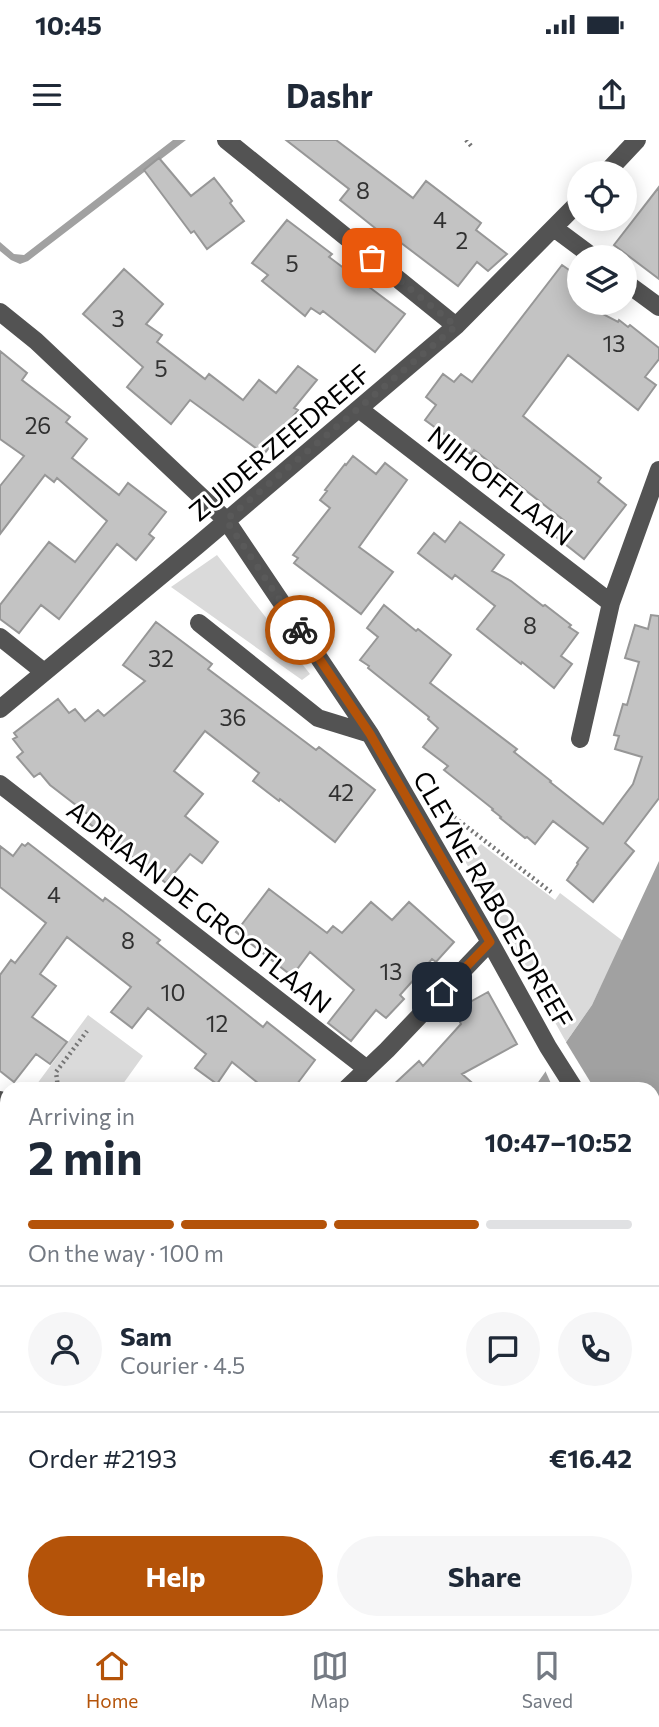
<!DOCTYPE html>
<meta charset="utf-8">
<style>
:root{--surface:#fff;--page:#f6f6f7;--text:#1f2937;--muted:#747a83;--line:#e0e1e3;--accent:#b45309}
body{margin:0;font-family:Commissioner,sans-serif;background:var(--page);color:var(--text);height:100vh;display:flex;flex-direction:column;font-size:26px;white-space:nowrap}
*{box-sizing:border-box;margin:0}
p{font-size:23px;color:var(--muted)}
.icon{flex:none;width:38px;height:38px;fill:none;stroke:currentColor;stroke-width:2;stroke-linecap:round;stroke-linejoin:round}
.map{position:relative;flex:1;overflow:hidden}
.panel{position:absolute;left:0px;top:942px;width:660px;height:548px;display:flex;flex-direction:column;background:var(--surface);border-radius:21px 21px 0 0;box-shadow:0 4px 18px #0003}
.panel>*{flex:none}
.tools{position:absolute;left:567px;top:21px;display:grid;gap:14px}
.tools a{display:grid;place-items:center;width:70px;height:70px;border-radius:50%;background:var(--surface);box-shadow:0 4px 18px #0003;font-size:35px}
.pin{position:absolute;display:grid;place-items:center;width:60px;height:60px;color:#fff;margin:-30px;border-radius:14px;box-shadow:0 4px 10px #0006}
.courier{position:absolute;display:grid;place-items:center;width:70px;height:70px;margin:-35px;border:5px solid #b45309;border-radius:50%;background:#fff;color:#222;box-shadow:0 2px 9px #0007}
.summary em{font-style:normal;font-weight:700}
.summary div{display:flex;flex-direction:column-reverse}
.summary{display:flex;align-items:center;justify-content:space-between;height:119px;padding:0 28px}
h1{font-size:46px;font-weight:700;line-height:52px}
.bar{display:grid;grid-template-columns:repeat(4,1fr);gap:10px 7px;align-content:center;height:84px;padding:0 28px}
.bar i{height:9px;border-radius:5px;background:var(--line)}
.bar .on{background:var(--accent)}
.bar p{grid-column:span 4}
.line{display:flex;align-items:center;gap:18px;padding:0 28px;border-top:2px solid var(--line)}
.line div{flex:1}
.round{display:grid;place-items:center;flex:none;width:74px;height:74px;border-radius:37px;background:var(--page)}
.primary-button{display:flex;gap:14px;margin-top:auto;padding:14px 28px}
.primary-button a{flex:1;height:80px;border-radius:42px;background:var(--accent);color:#fff;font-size:28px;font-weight:700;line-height:80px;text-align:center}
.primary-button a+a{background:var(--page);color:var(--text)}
.status{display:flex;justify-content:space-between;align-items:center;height:49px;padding:0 35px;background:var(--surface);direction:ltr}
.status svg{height:19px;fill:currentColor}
header{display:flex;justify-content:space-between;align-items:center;height:91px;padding:0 28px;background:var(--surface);font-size:32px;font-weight:700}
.dock{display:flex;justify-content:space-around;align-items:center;height:98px;border-top:2px solid var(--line);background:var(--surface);font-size:19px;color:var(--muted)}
.dock a{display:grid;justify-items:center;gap:4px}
.dock .on{color:var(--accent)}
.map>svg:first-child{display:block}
.green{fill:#dadada}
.water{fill:#a1a1a1}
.pier{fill:#fff}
.building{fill:#c3c3c3;stroke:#979797;stroke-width:2}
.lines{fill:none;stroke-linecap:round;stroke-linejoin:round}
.path{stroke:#757575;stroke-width:4.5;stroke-dasharray:2 3.5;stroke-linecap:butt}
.minor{stroke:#535353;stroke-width:18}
.done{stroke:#595959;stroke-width:7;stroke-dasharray:0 12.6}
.route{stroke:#b45309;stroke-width:9}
.labels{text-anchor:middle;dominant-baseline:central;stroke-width:6;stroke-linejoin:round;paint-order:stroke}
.number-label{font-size:23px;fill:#313131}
.street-label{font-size:26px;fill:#000;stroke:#fff}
</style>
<div class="status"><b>10:45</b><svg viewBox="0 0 49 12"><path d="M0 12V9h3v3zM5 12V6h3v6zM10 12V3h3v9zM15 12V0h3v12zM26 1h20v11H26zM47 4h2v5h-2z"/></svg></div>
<header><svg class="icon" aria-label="menu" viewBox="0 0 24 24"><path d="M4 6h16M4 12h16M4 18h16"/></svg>Dashr<svg class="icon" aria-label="share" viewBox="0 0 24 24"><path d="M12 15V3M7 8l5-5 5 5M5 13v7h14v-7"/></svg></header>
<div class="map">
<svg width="659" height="1489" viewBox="0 0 659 1489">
<rect width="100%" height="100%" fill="#fff"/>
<path class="green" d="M217,415l93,119 -8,6 -131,-93z
M481,704l74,56 5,-7 63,48 -31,64 -26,37 -101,-181z
M88,875l55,41 -23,32h-86z
M659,967v82l-6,-10v-66z"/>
<path class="water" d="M173,0h13l-158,121 -8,3 -9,-4 -11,-9v-9l14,12 10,1z
M659,721v246l-6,6v-25h-119l58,-83z
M7,1269v113l-7,3v-113z"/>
<path class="pier" d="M564,899l30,49h-41l-9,-20z"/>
<path class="building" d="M286,0h50l77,58 13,-17 55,42 -5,7 31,24 -19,17 -11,-9 -19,24 -70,-53 -3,3 -45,-36 9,-11z
M159,18l32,38 23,-18 18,23 -2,2 14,18 -37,28 -13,-18 -3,2 -47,-63z
M659,47v92l-45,-34z
M287,80l45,34 -3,3 76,57 -30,38 -52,-41 -3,3 -9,-6 -6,8 -43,-35 6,-6 -16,-12z
M562,125l17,12v26h3l36,19 1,-2 9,7 2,-2 29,23v11l-14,18 11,8 -18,25 -70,-55 -45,61 78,62 -3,4 28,23 -42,54 -29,-23 11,-14 -92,-72 -3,4 -46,-34 11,-15 -10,-8 17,-23 11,8 7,-8 11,8z
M124,129l39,35 -17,20 16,11 -5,7 48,37 4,-5 34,26 16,-20 17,13 22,-27 19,14 -23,28 4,2 -34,44 -74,-54 -19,24 -44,-37 16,-20 -60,-53z
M0,211l27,22 -5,7 48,37 -4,5 21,17 -15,19 47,37 9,-12 38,29 -17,22 5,4 -18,22 -19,-16 -58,75 -18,-14 -22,28 -19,-14v-14l49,-63 26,20 32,-41 -50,-43 -3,4 -9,-7 -45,59v-48l24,-30 -24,-17z
M353,316l23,18 9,-11 22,17 -48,67 34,25 -32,42 -67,-51 4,-5 -5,-3 37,-47 -10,-8 7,-9 -2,-1 20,-26 1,1z
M460,382l44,33 -12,16 19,10 32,25 2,-1 26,20 -2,2 9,6 -17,23 11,8 -18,24 -32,-26 -1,2 -44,-35 18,-23 -40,-31 -3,4 -34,-26 16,-20 11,9z
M384,465l32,26 2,-2 33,26 -21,28 87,66 -3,3 37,29 -1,1 53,42 30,-40 9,-27 -27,-8 4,-13 -5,-1 9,-31 4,1 12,-43 -14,-4 10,-33 13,4 3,-14 8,1v182l-34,45 9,8 -41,51 -26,-22 11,-16 -1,-1 11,-15 -35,-27 -18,23 -8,-7 -2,1 -25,-20 1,-1 -9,-7 1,-1 -49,-39 4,-4 -25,-19 15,-19 -10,-9 1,-2 -61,-49 1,-2 -9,-6 18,-23 -11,-9z
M156,482l56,42 -4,5 108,81 3,-3 56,43 -40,52 -55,-43 -1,2 -26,-20 6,-8 -54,-42 -31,40 29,23 -18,22 33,26 -16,21 -12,-9 -24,29 -80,-62 4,-5 -40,-31 -10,-12 -6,4 -17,-20 6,-5 -10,-13 4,-2 -3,-4 44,-34 11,14 6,-4 10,12 13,-11 6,6 41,-35 -22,-16z
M28,703l75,58 2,-3 15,11 40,31 -3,3 106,84 4,-5 48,38 -21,28h-30l-32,-26 -15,22 -22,-16 11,-14 -58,-46 -16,20 -21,-16 20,-25 -64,-50 -27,37 16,12 -24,31 35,25 -17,22 -14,-10 -22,28 -14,-11v-96l11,-15 4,3 31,-40 -46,-36v-41l13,10 9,-12 3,2z
M269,749l58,44 6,-7 9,7 29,-31 21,18 17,-18 45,40 -18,20 -4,-3 -32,36 4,4 -18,19 -10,-8 -25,31 -23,-18 26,-33 -44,-38 -18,24 -56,-44z
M488,852l29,52 -55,30 16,14h-88l29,-27 4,5 38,-42 -7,-13z"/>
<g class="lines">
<path class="path" d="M466,0l7,8
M441,667l110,85
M58,948l-2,-16 31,-41
M653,1128l6,-6
M0,1434l7,-3"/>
<path class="minor" d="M226,0l230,186
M606,33l31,-33
M554,88l39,29
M625,142l34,25
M0,172l36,29 190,179 144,214 120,208 58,105 26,41
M359,269l252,194
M199,483l119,95 52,16
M0,497l44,35
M0,569l198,-164 258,-219 123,-124
M580,599l31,-136 48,-133
M0,644l367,285
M347,948l40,-38 103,-108
M0,960l7,6
M653,1064l6,10
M0,1135l7,-2
M653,1172l6,-5
M653,1454l6,-5
M631,1482l5,7
M220,1489l7,-7
M266,1489l6,-7
M606,1489l9,-7"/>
</g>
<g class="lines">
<path class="done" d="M300,490l-74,-110 230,-194 -84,-68"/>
<path class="route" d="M300,490l70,104 120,208 -48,50"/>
</g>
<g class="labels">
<g class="number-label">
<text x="363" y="50">8</text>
<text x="440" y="79">4</text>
<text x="462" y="100">2</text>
<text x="292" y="123">5</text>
<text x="118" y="178">3</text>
<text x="614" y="203">13</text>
<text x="161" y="228">5</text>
<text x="38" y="285">26</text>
<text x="530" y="485">8</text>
<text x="161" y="518">32</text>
<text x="233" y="577">36</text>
<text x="341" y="652">42</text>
<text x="54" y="754">4</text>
<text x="128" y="800">8</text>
<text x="391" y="831">13</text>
<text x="173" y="852">10</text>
<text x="217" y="883">12</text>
</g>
<g class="street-label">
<text transform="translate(279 302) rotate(-40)">ZUIDERZEEDREEF</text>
<text transform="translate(501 345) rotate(38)">NIJHOFFLAAN</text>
<text transform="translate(494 759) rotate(60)">CLEYNE RABOESDREEF</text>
<text transform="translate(200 766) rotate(38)">ADRIAAN DE GROOTLAAN</text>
</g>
</g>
</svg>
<div class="tools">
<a><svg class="icon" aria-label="locate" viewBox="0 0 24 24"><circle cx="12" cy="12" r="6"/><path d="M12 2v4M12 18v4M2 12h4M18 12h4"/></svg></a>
<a><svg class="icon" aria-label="layers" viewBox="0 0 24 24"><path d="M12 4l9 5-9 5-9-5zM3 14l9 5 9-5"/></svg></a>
</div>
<div class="pin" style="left:372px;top:118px;background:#ea580c"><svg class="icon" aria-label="bag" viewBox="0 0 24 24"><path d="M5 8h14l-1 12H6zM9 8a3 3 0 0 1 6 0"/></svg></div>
<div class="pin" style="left:442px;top:852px;background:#1f2937"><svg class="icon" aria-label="home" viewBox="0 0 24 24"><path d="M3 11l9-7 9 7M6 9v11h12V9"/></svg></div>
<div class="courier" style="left:300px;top:490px"><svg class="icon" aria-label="bike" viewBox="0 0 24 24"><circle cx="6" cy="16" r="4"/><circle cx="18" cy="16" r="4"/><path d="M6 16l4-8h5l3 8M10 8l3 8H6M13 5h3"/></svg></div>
<section class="panel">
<div class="summary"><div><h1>2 min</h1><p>Arriving in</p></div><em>10:47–10:52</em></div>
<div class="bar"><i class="on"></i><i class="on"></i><i class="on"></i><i></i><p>On the way · 100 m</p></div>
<div class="line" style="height:126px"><a class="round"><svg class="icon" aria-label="person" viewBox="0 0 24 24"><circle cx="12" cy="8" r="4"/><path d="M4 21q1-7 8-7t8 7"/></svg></a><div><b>Sam</b><p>Courier · 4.5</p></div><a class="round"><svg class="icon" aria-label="chat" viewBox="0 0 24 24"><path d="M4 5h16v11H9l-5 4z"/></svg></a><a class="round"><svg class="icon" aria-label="phone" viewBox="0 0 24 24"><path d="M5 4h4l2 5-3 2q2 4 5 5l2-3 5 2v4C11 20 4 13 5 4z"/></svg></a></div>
<div class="line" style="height:91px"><div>Order #2193</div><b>€16.42</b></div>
<div class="primary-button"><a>Help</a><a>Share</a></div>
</section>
</div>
<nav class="dock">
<a class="on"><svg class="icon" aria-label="home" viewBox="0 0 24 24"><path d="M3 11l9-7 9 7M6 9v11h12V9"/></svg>Home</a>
<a><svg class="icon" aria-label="map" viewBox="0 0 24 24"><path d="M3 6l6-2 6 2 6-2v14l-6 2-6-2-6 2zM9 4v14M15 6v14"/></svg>Map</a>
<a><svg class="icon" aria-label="saved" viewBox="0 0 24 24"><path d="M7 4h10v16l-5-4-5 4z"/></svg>Saved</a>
</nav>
